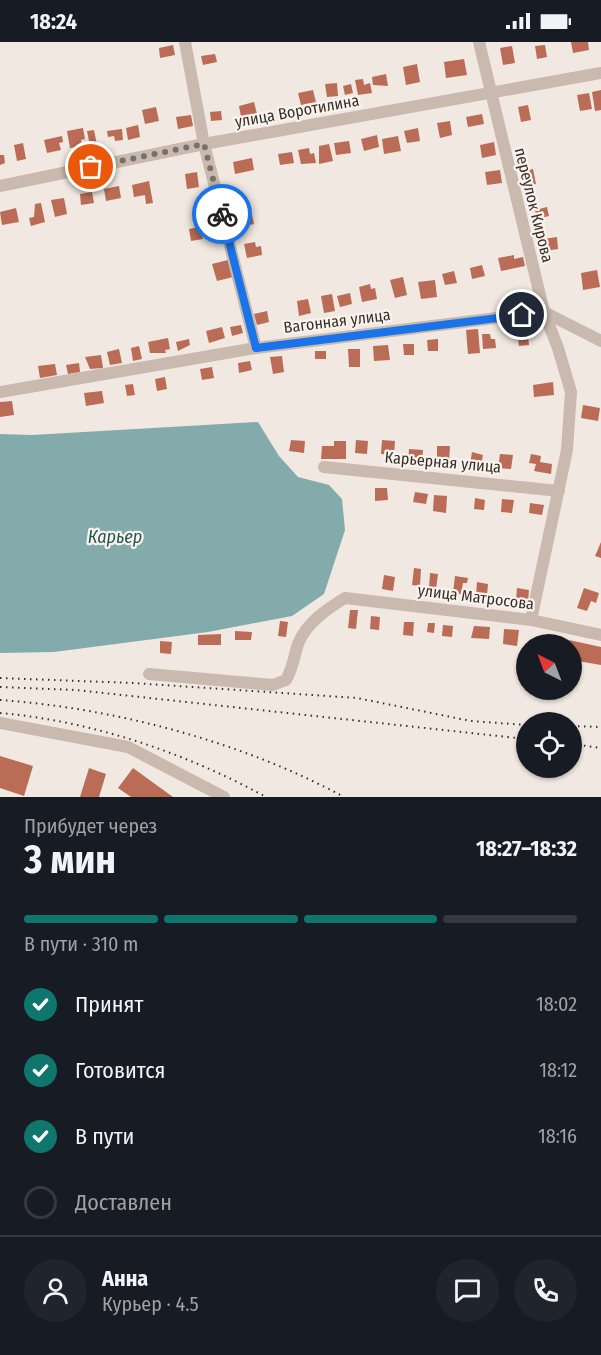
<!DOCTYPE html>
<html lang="ru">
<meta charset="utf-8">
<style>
:root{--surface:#171b24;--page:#20242c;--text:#f1f3f6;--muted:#9ea1a6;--line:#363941;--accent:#0f766e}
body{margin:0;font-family:"Fira Sans Condensed",sans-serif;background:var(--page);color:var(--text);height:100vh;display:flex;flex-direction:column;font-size:22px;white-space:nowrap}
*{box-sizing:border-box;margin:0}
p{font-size:20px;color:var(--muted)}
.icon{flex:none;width:33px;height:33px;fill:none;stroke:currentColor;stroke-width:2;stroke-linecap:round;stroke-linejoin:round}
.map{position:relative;height:755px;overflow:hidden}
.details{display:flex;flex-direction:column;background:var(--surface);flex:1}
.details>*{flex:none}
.needle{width:39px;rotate:318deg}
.tools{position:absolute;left:516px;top:592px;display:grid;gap:12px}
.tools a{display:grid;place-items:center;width:66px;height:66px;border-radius:50%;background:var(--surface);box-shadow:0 2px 4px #0004;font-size:30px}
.pin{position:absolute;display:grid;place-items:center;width:51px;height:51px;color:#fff;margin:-26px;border:3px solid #fff;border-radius:50%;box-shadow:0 2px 6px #0007}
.courier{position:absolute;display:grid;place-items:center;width:60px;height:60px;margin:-30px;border:4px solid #1a73e8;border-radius:50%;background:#fff;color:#222;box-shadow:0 2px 8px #0007}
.overview em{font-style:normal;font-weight:700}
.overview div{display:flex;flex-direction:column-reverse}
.overview{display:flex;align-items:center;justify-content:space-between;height:102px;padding:0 24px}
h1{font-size:39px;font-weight:700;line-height:45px}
.bar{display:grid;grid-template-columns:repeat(4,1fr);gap:9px 6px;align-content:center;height:72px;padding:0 24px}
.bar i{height:8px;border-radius:4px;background:var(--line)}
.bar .current{background:var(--accent)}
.bar p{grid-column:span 4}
.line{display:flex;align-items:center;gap:15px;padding:0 24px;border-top:2px solid var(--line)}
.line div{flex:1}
.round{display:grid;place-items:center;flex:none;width:63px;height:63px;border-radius:32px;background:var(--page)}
ol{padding:0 24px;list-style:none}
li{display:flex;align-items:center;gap:18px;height:66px}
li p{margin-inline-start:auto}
li .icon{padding:6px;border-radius:50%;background:var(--accent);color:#fff;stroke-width:4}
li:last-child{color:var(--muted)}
li i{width:33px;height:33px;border:3px solid var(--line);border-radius:50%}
.status{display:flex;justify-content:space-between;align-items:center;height:42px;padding:0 30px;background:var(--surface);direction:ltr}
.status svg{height:16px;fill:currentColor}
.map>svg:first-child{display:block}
.water{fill:#83abac}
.building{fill:#ba6c56}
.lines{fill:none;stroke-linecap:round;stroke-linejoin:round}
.minor{stroke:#c9b9ae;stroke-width:12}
.rail{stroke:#382f2b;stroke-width:2;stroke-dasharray:1.5 4.5;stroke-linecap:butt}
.done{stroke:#79706b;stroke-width:6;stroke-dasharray:0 10.8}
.route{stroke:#1a73e8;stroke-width:8}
.labels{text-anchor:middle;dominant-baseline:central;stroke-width:4.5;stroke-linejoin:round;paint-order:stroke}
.street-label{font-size:16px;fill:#382f2b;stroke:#f9f3ed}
.water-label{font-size:18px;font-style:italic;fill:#255456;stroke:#f9f3ed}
</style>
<div class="status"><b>18:24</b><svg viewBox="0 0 49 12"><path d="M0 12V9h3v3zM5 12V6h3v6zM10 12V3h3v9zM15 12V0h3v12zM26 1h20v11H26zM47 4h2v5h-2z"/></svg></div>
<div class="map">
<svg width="601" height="755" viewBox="0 0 601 755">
<rect width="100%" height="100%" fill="#f1e9e1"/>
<path class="water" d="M258,380l21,34 19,21 31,8 13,14 3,31 -21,64 -32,22 -84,16 -154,20 -54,1v-219l32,1z"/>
<path class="building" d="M571,0h17l1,8 -16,3z
M173,3l2,10 -15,3 -1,-10z
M545,3l2,12 -10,2 -2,-13z
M512,4l3,17 -12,2 -3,-17z
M215,12l2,8 -14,3 -2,-9z
M464,17l3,16 -21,3 -2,-16z
M417,22l3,18 -14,3 -3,-18z
M386,32l2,12 -15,-1 -1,-8z
M363,37l1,6 6,-2 2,10 -14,2 -3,-15z
M337,41l1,13 -11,1 -2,-13z
M351,42l2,9 -8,2 -2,-9z
M313,48l3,12 -15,3 -3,-12z
M601,48v20l-6,1 -3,-19z
M589,51l3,16 -12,2 -3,-16z
M254,60l3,12 -16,3 -2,-11z
M528,63l3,15 -10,2 -3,-15z
M156,65l3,14 -14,3 -3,-14z
M221,69l1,9 -11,1 -1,-9z
M482,72l2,10 -16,3 -2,-10z
M191,73l2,11 -15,3 -2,-12z
M450,79l2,14 -12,3 -3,-15z
M138,83l2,12 -12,3 -2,-12z
M83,86l2,11 -4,1 1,6 -12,2 -3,-17z
M418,86l2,13 -13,2 -3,-12z
M122,87l1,11 -8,1 -1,-5 -6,1 -1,-6z
M94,88l3,15 -7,1 -3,-15z
M377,93l2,12 -15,4 -3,-12z
M62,94l1,6 -4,1 2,7 -14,3 -3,-13z
M398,94l3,15 -17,3 -2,-15z
M349,99l2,12 -15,2 -2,-12z
M494,100l2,13 -14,3 -2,-13z
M23,101l3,16 -9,2 -3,-16z
M329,102l4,17 -14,3v-18z
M309,106l1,6 4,-1 2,10 -15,1 -3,-14z
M292,110l2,11 -14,2 -2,-11z
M0,113h4l1,8 -5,2z
M252,116l2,12 -19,4 -2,-12z
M533,127l3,15 -10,2 -3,-15z
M500,128l2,13 -15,2 -2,-13z
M197,130l2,15 -12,2 -2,-15z
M149,139l4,22 -7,1 -1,-9 -11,2 -2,-12z
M119,144l2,12 -15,3 -2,-12z
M92,150l2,11 -13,2 -1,-11z
M64,156l3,16 -12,3 -4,-17z
M41,161l4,19 -14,4 -2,-8 5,-1 1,-13z
M547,165l2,9 -12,3 -2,-9z
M16,166l3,14 -17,3 -2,-13z
M252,173l2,9 -14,3 -2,-8z
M215,177l2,8 -16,6 2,6 -12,2 -2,-12 11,-2 -1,-6z
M557,195l1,12 -13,2 -2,-12z
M255,200l1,5 5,-1 1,9 -15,3 -3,-14z
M514,213v4l9,-2 2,9 -24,5 -3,-13z
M228,218l5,17 -16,4 -5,-17z
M482,223l3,11 -13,3 -2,-11z
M597,228l3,17 -17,3 -2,-17z
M454,229l3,12 -12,2 -3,-11z
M403,235l4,18 -12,3 -5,-18z
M435,238l2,17 -16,2 -3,-17z
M370,242l1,5 4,-1 2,11 -15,3 -3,-15z
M350,251l2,11 -12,3 -3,-11z
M332,252l3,17 -11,2 -3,-17z
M308,257l3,14 -12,3 -2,-15z
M267,269l2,11 -12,3 -3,-11z
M241,283l2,8 -11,3 -2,-9z
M222,285l3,11 -16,5 -3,-12z
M527,286l2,17 -10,1 -2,-16z
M478,287l2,24 -12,1 -2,-24z
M482,292h8l1,5h4l1,9 -13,1z
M168,296l2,11 -5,1 1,3h-16l-2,-11z
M189,297l1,6 -12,6 -2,-9z
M438,297v12h-10l-1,-11z
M403,302h11v11h-10z
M388,303l2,15 -16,1 -1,-15z
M139,304l3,13 -9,2 -2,-13z
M119,307l3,14 -12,2 -3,-13z
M348,307h12v18h-11z
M315,309h11v8h-11z
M101,313l2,13 -13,1 -5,-12z
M282,314l2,16 -11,2 -3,-17z
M250,319l2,9 -13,3 -1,-10z
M79,321l1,9 -12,2 -2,-9z
M55,322l2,11 -17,3 -2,-12z
M212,325l2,11 -12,2 -2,-11z
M165,335l2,12 -10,2 -2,-12z
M553,340l1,13 -20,2 -1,-12z
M133,342l2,11 -8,1 -2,-11z
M102,349l2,12 -18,3 -2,-13z
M12,359l2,14 -14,2v-15z
M583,363l17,3 -2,13 -17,-3z
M291,398l14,1 -1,12 -15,-2z
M356,398l12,1 -1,13 -12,-1z
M382,398l13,1 -1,14 -13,-1z
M334,399h12v18h-25l1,-13h12z
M437,404h13l-1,17h-12z
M409,407l14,1 -1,13 -14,-1z
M472,410l11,3 -2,11 -11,-2z
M500,412l13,1 -2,14 -13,-1z
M531,412l10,2 -1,6 12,2 -1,10 -17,-3 2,-7 -7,-1z
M375,446h12l1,12 -13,1z
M415,450l13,2 -2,10 -13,-2z
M434,453l13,1 -1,17 -13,-2z
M475,456l10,2 -1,10 -10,-1z
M502,457l12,1 -2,13 -11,-1z
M530,461l14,2 -2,10 -13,-2z
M601,500v16l-6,-2z
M414,526l7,1 -1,17 -8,-1z
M430,531l8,1 -2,15 -7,-1z
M384,533l11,2 -2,14 -11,-2z
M455,534l13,2 -1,5h-4l-2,11 -8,-1z
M477,540l11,2 -1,11 -11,-1z
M517,546l12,2 -1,12 -12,-2z
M584,546l15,5 -3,10 -5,-2 -4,10 -10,-3z
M350,568h8l-2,19 -8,-1z
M371,574l9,1 -1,13 -9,-1z
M280,579l8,1 -2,15 -8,-1z
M404,580h10l-1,14 -10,-1z
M428,581h7l-1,10 -7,-1z
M443,583l10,1 -1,11 -10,-1z
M474,584l16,1 -1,12 -18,-1z
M504,587l15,1 -2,16 -14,-2z
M235,589l17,1 -1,8h-16z
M221,592v11h-23v-10z
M569,598l32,7v18l-29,-5z
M160,599l12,1 -1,12 -11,-1z
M0,714l33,10 -9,30 -24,-8z
M89,726l17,6 -7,23h-19z
M133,726l40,29h-42l-13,-9z"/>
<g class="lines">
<path class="minor" d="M185,0l19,102 52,204
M479,0l65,270 14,36 13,44 -4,58 -36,170
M0,144l204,-42 397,-71
M0,350l256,-44 288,-36 57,29
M324,425l235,24
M149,632l124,11 13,-5c7,-12 8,-24 12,-36 8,-21 29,-35 47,-46l186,22 70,15
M0,681l128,24 96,50"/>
<path class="rail" d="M0,636l133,5 224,15 114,23 55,4
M0,645l76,3 450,49
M0,658c114,8 243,42 344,97
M0,671c92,8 186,40 266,84
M572,684l29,1
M572,702l29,4"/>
</g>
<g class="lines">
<path class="done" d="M91,125l113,-23 18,70"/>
<path class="route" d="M222,172l34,134 266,-33"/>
</g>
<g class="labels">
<g class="street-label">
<text transform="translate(297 69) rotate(-10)">улица Воротилина</text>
<text transform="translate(534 163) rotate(76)">переулок Кирова</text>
<text transform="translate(337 279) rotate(-7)">Вагонная улица</text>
<text transform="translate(443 420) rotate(5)">Карьерная улица</text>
<text transform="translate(476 555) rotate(7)">улица Матросова</text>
</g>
<g class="water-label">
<text x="115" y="495">Карьер</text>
</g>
</g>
</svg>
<div class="tools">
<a><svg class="needle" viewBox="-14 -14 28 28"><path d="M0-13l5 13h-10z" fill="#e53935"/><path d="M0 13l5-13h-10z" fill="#9ea1a6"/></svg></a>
<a><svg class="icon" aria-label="locate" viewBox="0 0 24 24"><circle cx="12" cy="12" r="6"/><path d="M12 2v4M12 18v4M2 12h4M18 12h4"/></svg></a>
</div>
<div class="pin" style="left:91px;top:125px;background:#ea580c"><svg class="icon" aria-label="bag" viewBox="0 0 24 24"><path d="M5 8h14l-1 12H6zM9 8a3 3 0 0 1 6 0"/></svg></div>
<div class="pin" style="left:522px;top:273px;background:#1f2937"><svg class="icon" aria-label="home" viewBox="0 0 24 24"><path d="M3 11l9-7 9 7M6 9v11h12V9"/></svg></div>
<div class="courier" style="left:222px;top:172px"><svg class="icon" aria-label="bike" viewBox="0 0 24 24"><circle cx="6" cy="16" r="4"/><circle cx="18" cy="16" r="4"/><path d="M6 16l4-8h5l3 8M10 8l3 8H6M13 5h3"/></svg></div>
</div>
<section class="details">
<div class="overview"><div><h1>3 мин</h1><p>Прибудет через</p></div><em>18:27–18:32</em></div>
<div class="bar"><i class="current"></i><i class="current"></i><i class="current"></i><i></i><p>В пути · 310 m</p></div>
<ol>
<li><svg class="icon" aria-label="check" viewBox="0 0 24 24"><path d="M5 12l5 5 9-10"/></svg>Принят<p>18:02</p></li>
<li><svg class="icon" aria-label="check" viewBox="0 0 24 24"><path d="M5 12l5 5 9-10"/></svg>Готовится<p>18:12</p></li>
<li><svg class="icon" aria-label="check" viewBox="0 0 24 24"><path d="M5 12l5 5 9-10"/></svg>В пути<p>18:16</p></li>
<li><i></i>Доставлен</li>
</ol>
<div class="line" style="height:108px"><a class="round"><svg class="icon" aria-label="person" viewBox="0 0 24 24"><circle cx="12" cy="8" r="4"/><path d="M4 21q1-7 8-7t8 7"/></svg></a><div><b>Анна</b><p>Курьер · 4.5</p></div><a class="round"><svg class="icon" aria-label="chat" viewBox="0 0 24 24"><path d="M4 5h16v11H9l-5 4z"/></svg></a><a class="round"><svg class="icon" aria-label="phone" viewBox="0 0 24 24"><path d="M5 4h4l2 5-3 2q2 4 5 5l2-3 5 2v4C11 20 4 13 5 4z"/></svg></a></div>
</section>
